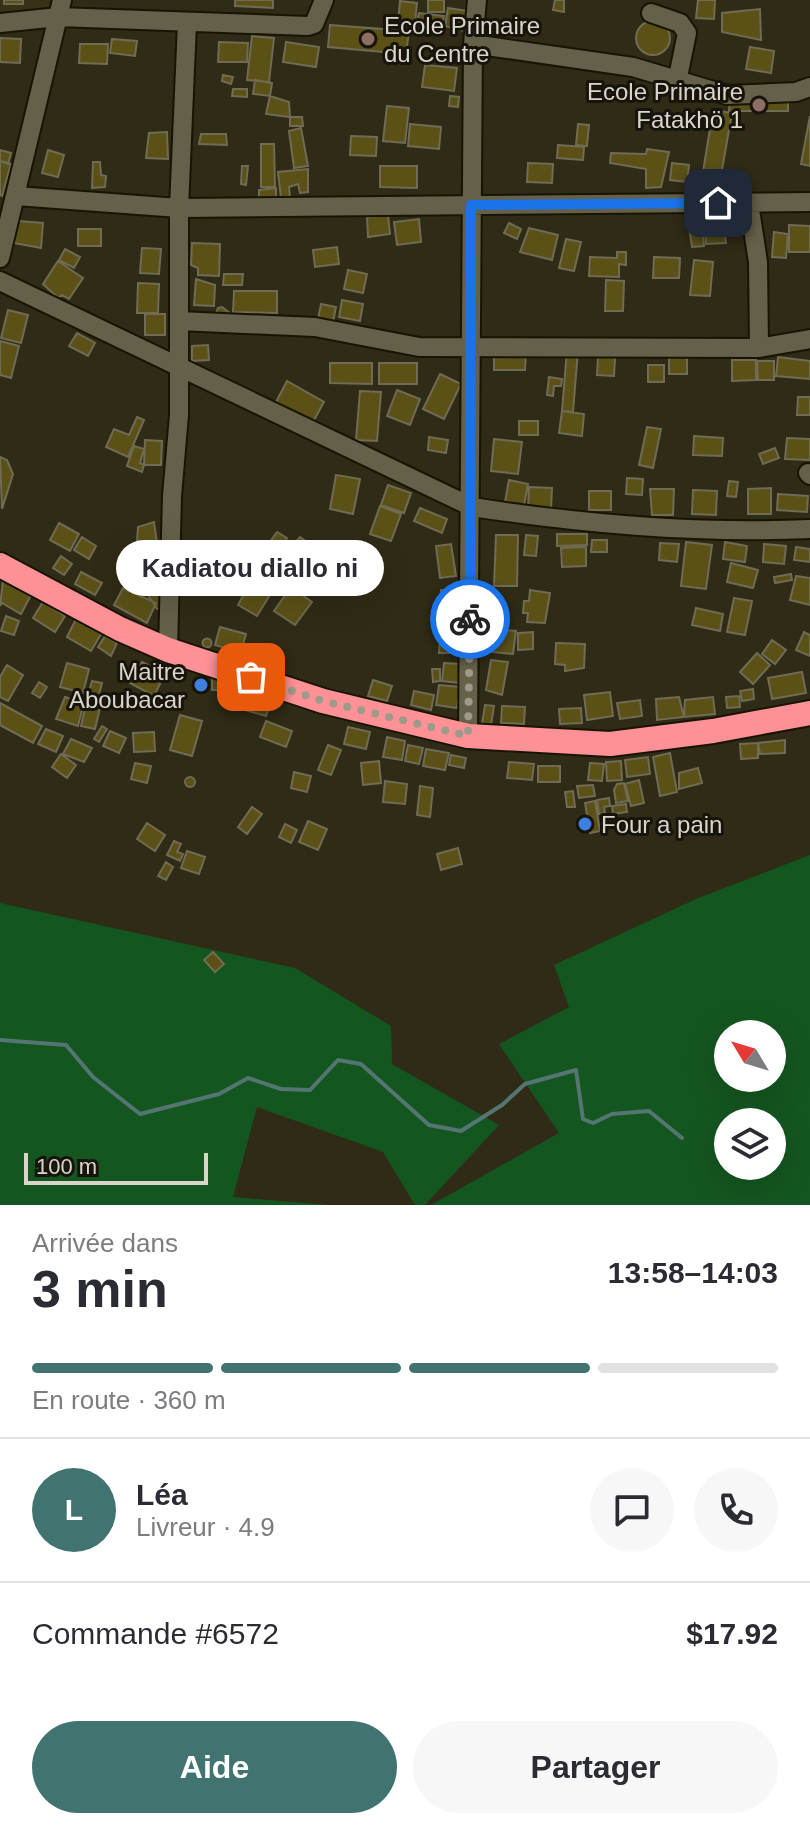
<!DOCTYPE html>
<html lang="fr">
<meta charset="utf-8">
<style>
:root{--surface:#fff;--page:#f7f7f7;--text:#2b2b33;--muted:#7c7c81;--line:#e1e1e2;--accent:#417470}
body{margin:0;font-family:Helvetica,sans-serif;background:var(--page);color:var(--text);height:100vh;display:flex;flex-direction:column;font-size:30px;white-space:nowrap}
*{box-sizing:border-box;margin:0}
p{font-size:26px;color:var(--muted)}
.icon{flex:none;width:44px;height:44px;fill:none;stroke:currentColor;stroke-width:2;stroke-linecap:round;stroke-linejoin:round}
.map{position:relative;height:1205px;overflow:hidden}
.details{display:flex;flex-direction:column;background:var(--surface);flex:1}
.details>*{flex:none}
.needle{width:52px;rotate:308deg}
.tools{position:absolute;left:714px;top:1020px;display:grid;gap:16px}
.tools a{display:grid;place-items:center;width:72px;height:72px;border-radius:50%;background:var(--surface);box-shadow:0 8px 32px #0002;font-size:40px}
.scale{position:absolute;left:24px;bottom:20px;width:184px;box-sizing:border-box;padding-left:8px;border:4px solid #d9d6c9;border-top:0;font-size:22px;line-height:28px;white-space:nowrap;color:#d9d6c9;-webkit-text-stroke:6px #16140b;paint-order:stroke}
.pin{position:absolute;display:grid;place-items:center;width:68px;height:68px;color:#fff;margin:-34px;border-radius:16px;box-shadow:0 4px 12px #0006}
.courier{position:absolute;display:grid;place-items:center;width:80px;height:80px;margin:-40px;border:6px solid #1a73e8;border-radius:50%;background:#fff;color:#222;box-shadow:0 2px 10px #0007}
.bubble{position:absolute;height:56px;border-radius:28px;background:var(--surface);box-shadow:0 8px 32px #0002;font-size:26px;font-weight:600;line-height:56px;text-align:center}
.head em{font-style:normal;font-weight:600}
.head div{display:flex;flex-direction:column-reverse}
.head{display:flex;align-items:center;justify-content:space-between;height:136px;padding:0 32px}
h1{font-size:52px;font-weight:600;line-height:60px}
.bar{display:grid;grid-template-columns:repeat(4,1fr);gap:12px 8px;align-content:center;height:96px;padding:0 32px}
.bar i{height:10px;border-radius:6px;background:var(--line)}
.bar .selected{background:var(--accent)}
.bar p{grid-column:span 4}
.line{display:flex;align-items:center;gap:20px;padding:0 32px;border-top:2px solid var(--line)}
.line div{flex:1}
.round{display:grid;place-items:center;flex:none;width:84px;height:84px;border-radius:42px;background:var(--page)}
.cta{display:flex;gap:16px;margin-top:auto;padding:16px 32px}
.cta a{flex:1;height:92px;border-radius:48px;background:var(--accent);color:#fff;font-size:32px;font-weight:600;line-height:92px;text-align:center}
.cta a+a{background:var(--page);color:var(--text)}
.map>svg:first-child{display:block}
.built{fill:#373115}
.green{fill:#145620;fill-rule:evenodd}
.lines{fill:none;stroke-linecap:round;stroke-linejoin:round}
.stream{stroke:#557572;stroke-width:4}
.building{fill:#5b5117;stroke:#6f6b54;stroke-width:2}
.minor-casing{stroke:#181402;stroke-width:22}
.highway-casing{stroke:#181402;stroke-width:28}
.minor{stroke:#646049;stroke-width:18}
.highway{stroke:#fe9195;stroke-width:24}
.done{stroke:#9e9a8a;stroke-width:8;stroke-dasharray:0 14.4}
.route{stroke:#1a73e8;stroke-width:10}
.education-dot{fill:#8d6e63;stroke:#16140b;stroke-width:3}
.shop-dot{fill:#3f7fe0;stroke:#16140b;stroke-width:3}
.labels{text-anchor:middle;dominant-baseline:central;stroke-width:6;stroke-linejoin:round;paint-order:stroke}
.poi-label{font-size:24px;fill:#d9d6c9;stroke:#16140b;text-anchor:start}
</style>
<div class="map">
<svg width="810" height="1205" viewBox="0 0 810 1205">
<rect width="100%" height="100%" fill="#2f2b16"/>
<path class="built" d="M0,0h62l-4,17 -58,6z"/>
<path class="green" d="M810,855v350h-379l128,-72 -60,-89 70,-37 -15,-42 142,-66zM728,1034h44v44h-44zM728,1122h44v44h-44z
M0,903l295,65 96,58 1,38 107,61 -74,80h-10l-32,-53 -126,-45 -24,90 96,8h-329z"/>
<g class="lines">
<path class="stream" d="M0,1040l66,5 27,32 47,37 79,-20 29,-16 33,11 29,1 28,-30 23,4 68,61 32,6 41,-26 23,-21 51,-14 7,49 10,4 19,-9 37,-3 33,27"/>
</g>
<path class="building" d="M4,0h19v4h-19z
M235,0h38v8l-38,-2z
M428,0h16v12h-16z
M555,0h9v12l-11,-2z
M698,0h17l-1,19 -18,-1z
M400,1l17,2 -2,20 -17,-1z
M448,8l20,3 -4,20 -19,-5z
M760,9l1,31 -39,-8v-19z
M419,13l25,3 -2,10 -25,-4z
M636 38a17 17 0 1 1 34 0a17 17 0 1 1-34 0Z
M330,25l79,6 -3,23 -78,-7z
M252,36l22,2 -5,44 -22,-2z
M0,38l21,1 -1,24 -20,-1z
M112,39l25,2 -2,15 -25,-3z
M219,42l29,1 -1,19h-29z
M286,42l33,5 -3,20 -33,-5z
M80,44h28l-1,20 -28,-1z
M750,47l24,4 -3,22 -25,-4z
M425,65l32,3 -3,23 -32,-4z
M223,75l10,2 -2,7 -9,-3z
M255,80l17,3 -2,13 -17,-2z
M233,89h14v8l-15,-1z
M270,96l19,6 1,15 -24,-3z
M450,96l9,1 -1,10 -9,-1z
M730,99h58v12h-59z
M387,106l22,2 -4,35 -22,-2z
M713,110l19,3 -12,68 -18,-3z
M810,116v50l-9,-2z
M290,117h12l1,9h-13z
M410,124l31,3 -2,22 -31,-3z
M578,124l11,1 -2,21 -11,-1z
M301,128l7,38 -14,2 -5,-37z
M167,132l1,27 -22,-1 3,-25z
M201,134h25l1,11 -28,-1z
M351,136l26,1 -1,19 -26,-1z
M261,144h13l1,43h-14z
M558,145l26,2 -1,13 -26,-2z
M647,149l22,3 -8,35 -15,1v-19l-36,-6 1,-10 35,1z
M0,150l11,3 -3,11 -8,-3z
M48,150l16,5 -6,22 -16,-4z
M0,161l11,3 -9,32 -2,-1z
M93,162h7l1,13 5,1 -1,11 -13,1z
M528,163l25,1 -1,19 -25,-1z
M672,163l17,2 -2,17 -17,-2z
M242,166h6l-2,19 -5,-1z
M380,166h37v22l-37,-1z
M308,169v23l-8,1 -2,-9 -9,3 1,10 -9,1 -3,-26z
M276,188v10h-17v-8z
M388,215l2,19 -22,3 -1,-20z
M419,219l2,23 -24,3 -3,-23z
M18,221l25,2 -2,25 -27,-5z
M509,223l12,6 -4,10 -13,-6z
M724,225l2,18 -20,1 -1,-17z
M789,225l21,1v26h-21z
M702,227l2,19 -12,1 -3,-19z
M529,228l29,7 -6,25 -32,-8z
M78,229h23v17h-23z
M774,232l14,2 -2,24 -14,-1z
M566,239l15,3 -7,29 -15,-3z
M192,243l28,1 -1,32 -21,-1v-7l-7,-3z
M337,247l2,17 -24,3 -2,-17z
M142,248l19,1 -2,25 -19,-1z
M65,249l15,8 -6,11 -15,-8z
M617,252h9v13l-7,-1v13l-30,-1 1,-19 27,1z
M654,257l26,1 -1,20h-26z
M694,260l19,2 -3,34 -20,-1z
M58,261l25,17 -14,21 -7,-4 -4,3 -15,-14z
M348,270l19,4 -4,19 -19,-4z
M224,274h19l-1,11h-19z
M196,279l19,6 -1,21 -20,-1z
M606,280l18,1 -1,30h-18z
M138,283l21,1 -1,29h-21z
M234,291h43v22l-44,-1z
M342,300l21,4 -3,17 -21,-4z
M321,304l15,3 -3,15 -15,-3z
M222,307l9,7 -16,2 3,-8z
M8,310l20,5 -7,28 -20,-5z
M145,314h20v21h-20z
M77,333l18,10 -7,13 -19,-10z
M0,341l19,5 -8,32 -11,-3z
M208,345l1,15 -17,1v-15z
M567,350h11l-5,62 -11,-1z
M526,351l-1,19h-31v-18z
M598,356l17,2 -1,18 -17,-1z
M669,356h18v18h-18z
M778,357l32,4v18l-34,-3z
M732,360h24v20l-24,1z
M757,361h17v19h-16z
M330,363h42v21l-42,-1z
M379,363h38v21h-38z
M648,365h16v17h-16z
M440,374l21,10 -17,35 -21,-10z
M549,377l13,2 -1,7h-7l-1,10 -6,-1z
M287,381l37,21 -11,20 -37,-20z
M397,390l23,9 -10,26 -23,-9z
M360,391l21,1 -4,49 -21,-1z
M798,397h12v18h-13z
M562,411l22,3 -2,22 -23,-3z
M137,417l7,3 -16,37 -22,-10 8,-18 15,6z
M519,421h19v14h-19z
M647,427l14,2 -8,39 -14,-3z
M694,436l29,2 -1,18 -29,-1z
M429,437l19,3 -2,13 -18,-3z
M787,438l23,1v21l-25,-1z
M494,439l28,3 -4,32 -27,-3z
M145,440l17,1 -1,24h-17z
M134,446l10,3 -4,14 4,2 -2,7 -15,-6z
M775,448l4,10 -16,6 -4,-10z
M0,457l7,3 6,14 -11,35z
M336,475l24,4 -7,35 -23,-5z
M627,478l16,1 -1,16 -16,-1z
M509,480l19,4 -4,22 -19,-4z
M729,481l9,1 -2,15 -9,-1z
M388,485l23,8 -7,20 -23,-8z
M529,487l23,1 -1,21 -23,-1z
M771,488v26h-23v-25z
M650,489h24l-1,26h-21z
M693,490l24,1 -1,24 -24,-1z
M589,491h22v19h-22z
M778,494l30,2 -1,16 -30,-2z
M380,506l21,8 -10,27 -21,-7z
M420,508l27,11 -5,14 -28,-12z
M154,522l5,36h-12l-11,-4 2,-27z
M59,523l20,11 -9,17 -20,-11z
M277,532l10,6 -8,12 -10,-7z
M557,534h30v11l-30,1z
M496,535h22l-1,51h-23z
M526,535l12,1 -2,20 -12,-1z
M82,537l14,9 -7,13 -15,-9z
M300,537l29,21 -13,18 -29,-22z
M592,540h15v12h-16z
M686,542l26,3 -6,44 -25,-3z
M725,542l22,4 -2,16 -22,-3z
M660,543l19,1 -2,18 -18,-2z
M451,544l5,32 -16,2 -4,-32z
M764,544l22,2 -2,18 -21,-2z
M586,547v19l-24,1 -1,-19z
M796,547l14,2v13l-16,-2z
M61,556l11,8 -8,11 -11,-7z
M731,563l27,7 -5,18 -26,-6z
M131,564l24,1 1,21 -28,-4z
M329,564l16,9 -8,14 -16,-8z
M81,572l21,11 -7,12 -20,-11z
M199,572l17,4 -4,19 -17,-4z
M791,574l1,6 -17,3 -1,-6z
M796,576l14,2v27l-20,-5z
M253,578l20,12 -16,26 -19,-11z
M354.5 583a4.5 4.5 0 1 1 9 0a4.5 4.5 0 1 1-9 0Z
M3,580l28,15 -10,19 -19,-11 -2,3z
M291,587l21,15 -17,23 -21,-14z
M123,588l33,15 -9,20 -33,-18z
M149,589h15v22l-7,-2 -9,-14z
M441,590h13l-2,31 -13,-1z
M530,590l20,3 -5,30 -18,-1 1,-9h-5l1,-12h5z
M734,598l18,3 -7,34 -18,-3z
M43,602l22,14 -10,16 -22,-14z
M696,608l27,6 -3,17 -28,-6z
M6,616l13,5 -5,14 -13,-4z
M77,617l26,14 -12,20 -24,-14z
M220,627l26,7 -5,18 -26,-7z
M495,629l21,2 -3,23 -20,-2z
M533,632v17l-15,1v-17z
M804,632l6,3v21l-14,-6z
M440,635h17v18h-18z
M105,636l12,7 -6,13 -13,-9z
M202.5 643a4.5 4.5 0 1 1 9 0a4.5 4.5 0 1 1-9 0Z
M772,640l14,10 -11,14 -13,-10z
M556,643l29,1 -1,24 -19,3v-6l-10,-1z
M757,653l13,12 -17,19 -13,-12z
M491,660l17,2 -6,33 -16,-5z
M142,662l23,12 -11,22 -24,-13z
M67,663l22,6 -6,24 -23,-6z
M444,663l17,1 -2,19 -17,-2z
M7,665l16,10 -15,26 -8,-4v-20z
M432,669h8v12l-7,1z
M802,672l4,21 -34,6 -4,-21z
M212,678h6v12h-6z
M199,680l9,3 -3,6 -8,-3z
M373,680l19,6 -5,15 -19,-5z
M92,681l10,2 -3,12 -10,-3z
M39,682l8,5 -7,11 -8,-5z
M439,685l21,2 -3,21 -21,-3z
M233,686l9,2 -3,9 -10,-2z
M753,689l1,10 -12,2 -2,-10z
M247,691l25,8 -6,17 -24,-7z
M414,691l20,4 -3,15 -20,-5z
M610,692l3,24 -26,4 -3,-25z
M739,696l1,11 -13,1 -1,-11z
M65,697l19,6 -6,23 -22,-7z
M679,697l5,20 -27,3 -1,-21z
M713,697l2,17 -31,3 1,-17z
M640,700l2,16 -22,3 -3,-16z
M0,703l42,23 -9,17 -33,-18z
M86,705l14,3 -5,21 -14,-3z
M485,705l9,1 -3,19 -9,-1z
M502,706l23,1 -1,17 -23,-1z
M581,708l1,15 -22,1 -1,-15z
M180,715l22,6 -10,35 -22,-6z
M266,721l26,10 -6,16 -26,-10z
M102,726l5,3 -8,13 -5,-3z
M348,727l22,5 -4,17 -22,-5z
M46,729l17,7 -7,16 -18,-8z
M110,731l16,7 -7,15 -16,-7z
M154,732l1,19 -21,1 -1,-19z
M387,737l18,4 -3,19 -19,-3z
M71,739l21,9 -8,14 -21,-8z
M785,740v13l-25,1 -2,-11z
M758,743v15l-17,1 -1,-15z
M328,745l13,5 -10,25 -13,-5z
M408,745l15,3 -4,16 -14,-3z
M426,749l23,4 -4,17 -22,-4z
M670,753l7,39 -17,4 -7,-39z
M61,754l15,11 -9,13 -15,-11z
M451,755l15,3 -2,10 -15,-3z
M648,757l2,17 -23,3 -2,-17z
M379,761l2,22 -18,2 -2,-22z
M621,761l1,19 -15,1 -1,-19z
M509,762l25,2 -2,16 -25,-2z
M135,763l16,3 -4,17 -16,-4z
M590,763l14,1 -2,17 -14,-1z
M538,766h22v16h-22z
M698,768l4,15 -23,6v-16z
M294,772l17,4 -4,16 -16,-4z
M185 782a5 5 0 1 1 10 0a5 5 0 1 1-10 0Z
M639,780l5,23 -13,3 -6,-22z
M385,781l22,3 -2,20 -22,-2z
M624,783l4,18 -12,2 -2,-13 3,-6z
M593,785l2,11 -16,2 -2,-12z
M420,786l13,2 -3,29 -13,-2z
M573,791l2,16h-8l-2,-15z
M609,798l1,8 -6,1 1,6 -6,1 -2,-14z
M595,801l5,30 -10,2 -5,-30z
M626,804l1,8 -14,2 -1,-8z
M252,807l10,7 -15,20 -9,-7z
M308,821l19,8 -9,21 -19,-8z
M147,823l18,12 -10,16 -18,-12z
M285,824l12,6 -6,13 -12,-6z
M174,841l7,3 -4,8 6,2 -3,7 -13,-6z
M458,848l4,16 -21,6 -4,-16z
M187,851l18,6 -6,17 -18,-6z
M166,862l7,5 -7,13 -8,-4z
M213,952l11,12 -9,8 -11,-12z"/>
<g class="lines">
<defs>
<path id="minor" d="M651,13l29,10 7,10 -10,49
M0,23l58,-6 250,9 6,-2 10,-24
M473,44l160,23 94,28 69,-3 14,-5
M16,196l163,12 631,-6
M749,203l9,59 1,86 51,-9
M0,258l62,-258
M0,281l472,226c111,17 225,27 338,22
M179,321l136,6 104,20 340,1
M808,473l2,2
M168,650l4,-154 7,-81v-207l8,-185
M468,736l5,-692 4,-44"/>
<path id="highway" d="M0,565l120,64 48,21 155,51 145,35 142,8 103,-13 97,-18"/>
</defs>
<use href="#minor" class="minor-casing"/>
<use href="#highway" class="highway-casing"/>
<use href="#minor" class="minor"/>
<use href="#highway" class="highway"/>
</g>
<g class="lines">
<path class="done" d="M251,677l72,24 145,35 2,-117"/>
<path class="route" d="M470,619l1,-414 247,-2"/>
</g>
<g class="education-dot">
<circle cx="368" cy="39" r="8"/>
<circle cx="759" cy="105" r="8"/>
</g>
<g class="shop-dot">
<circle cx="201" cy="685" r="8"/>
<circle cx="585" cy="824" r="8"/>
</g>
<g class="labels">
<g class="poi-label">
<text x="384" y="25">Ecole Primaire<tspan x="384" dy="28">du Centre</tspan></text>
<text x="743" y="91" text-anchor="end">Ecole Primaire<tspan x="743" dy="28">Fatakhö 1</tspan></text>
<text x="185" y="671" text-anchor="end">Maitre<tspan x="185" dy="28">Aboubacar</tspan></text>
<text x="601" y="824">Four a pain</text>
</g>
</g>
</svg>
<div class="tools">
<a><svg class="needle" viewBox="-14 -14 28 28"><path d="M0-13l5 13h-10z" fill="#e53935"/><path d="M0 13l5-13h-10z" fill="#7c7c81"/></svg></a>
<a><svg class="icon" aria-label="layers" viewBox="0 0 24 24"><path d="M12 4l9 5-9 5-9-5zM3 14l9 5 9-5"/></svg></a>
</div>
<div class="scale">100 m</div>
<div class="pin" style="left:251px;top:677px;background:#ea580c"><svg class="icon" aria-label="bag" viewBox="0 0 24 24"><path d="M5 8h14l-1 12H6zM9 8a3 3 0 0 1 6 0"/></svg></div>
<div class="pin" style="left:718px;top:203px;background:#1f2937"><svg class="icon" aria-label="home" viewBox="0 0 24 24"><path d="M3 11l9-7 9 7M6 9v11h12V9"/></svg></div>
<div class="courier" style="left:470px;top:619px"><svg class="icon" aria-label="bike" viewBox="0 0 24 24"><circle cx="6" cy="16" r="4"/><circle cx="18" cy="16" r="4"/><path d="M6 16l4-8h5l3 8M10 8l3 8H6M13 5h3"/></svg></div>
<div class="bubble" style="left:116px;top:540px;width:268px">Kadiatou diallo ni</div>
</div>
<section class="details">
<div class="head"><div><h1>3 min</h1><p>Arrivée dans</p></div><em>13:58–14:03</em></div>
<div class="bar"><i class="selected"></i><i class="selected"></i><i class="selected"></i><i></i><p>En route · 360 m</p></div>
<div class="line" style="height:144px"><b class="round" style="background:var(--accent);color:#fff">L</b><div><b>Léa</b><p>Livreur · 4.9</p></div><a class="round"><svg class="icon" aria-label="chat" viewBox="0 0 24 24"><path d="M4 5h16v11H9l-5 4z"/></svg></a><a class="round"><svg class="icon" aria-label="phone" viewBox="0 0 24 24"><path d="M5 4h4l2 5-3 2q2 4 5 5l2-3 5 2v4C11 20 4 13 5 4z"/></svg></a></div>
<div class="line" style="height:104px"><div>Commande #6572</div><b>$17.92</b></div>
<div class="cta"><a>Aide</a><a>Partager</a></div>
</section>
